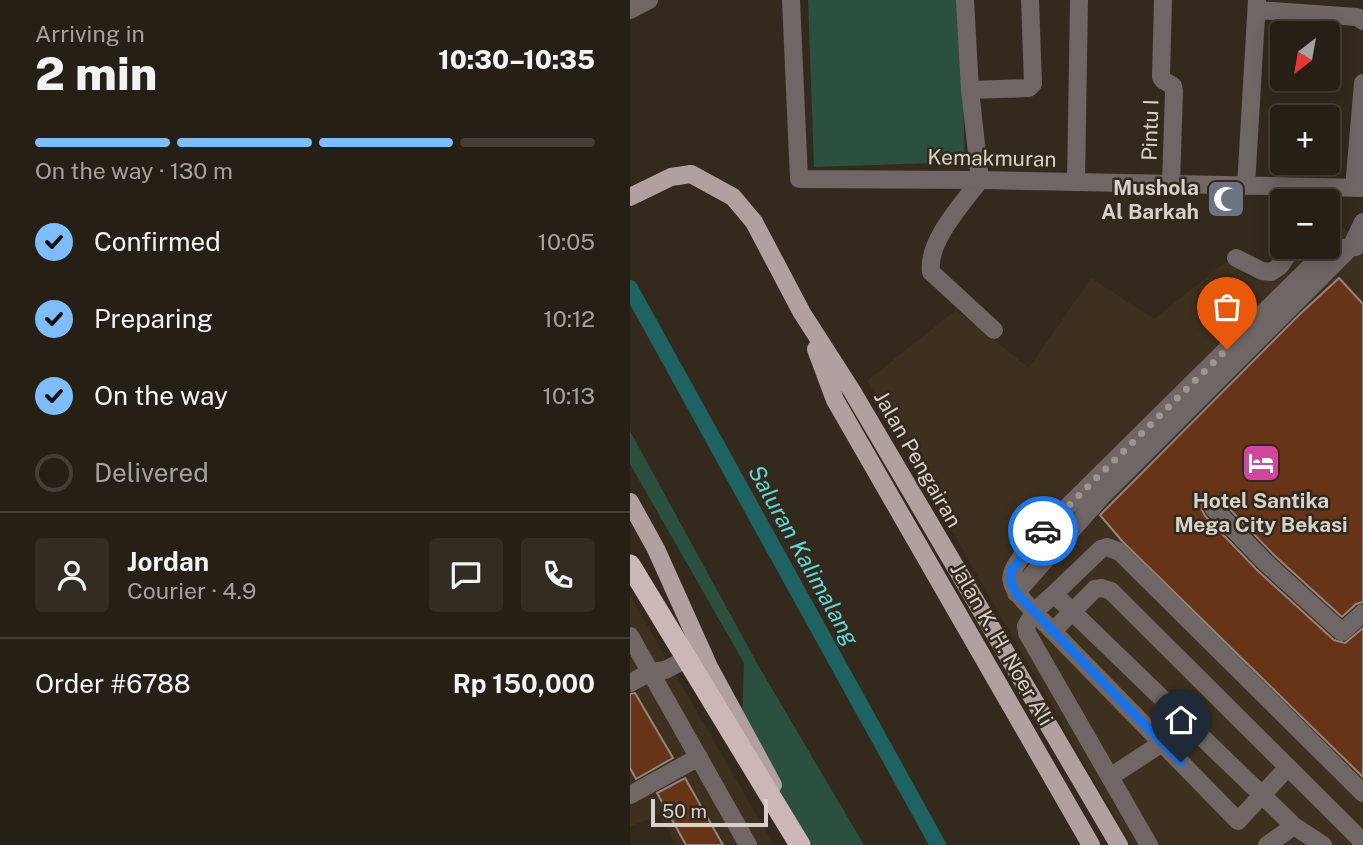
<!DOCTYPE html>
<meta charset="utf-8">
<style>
:root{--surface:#261f16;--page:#322c23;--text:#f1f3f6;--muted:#a4a2a1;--line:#423d35;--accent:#7fbdfa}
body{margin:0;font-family:"Public Sans",sans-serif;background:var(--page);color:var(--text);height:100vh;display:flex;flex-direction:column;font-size:26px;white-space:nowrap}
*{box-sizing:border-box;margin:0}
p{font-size:23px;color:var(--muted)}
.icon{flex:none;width:38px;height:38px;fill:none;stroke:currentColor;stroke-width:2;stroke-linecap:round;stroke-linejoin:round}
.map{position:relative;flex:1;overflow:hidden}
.sheet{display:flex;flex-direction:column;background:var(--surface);width:630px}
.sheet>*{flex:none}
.needle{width:46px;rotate:211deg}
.tools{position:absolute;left:640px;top:21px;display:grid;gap:14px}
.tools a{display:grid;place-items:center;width:70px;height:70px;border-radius:7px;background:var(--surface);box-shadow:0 4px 18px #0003,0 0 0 2px var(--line);font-size:35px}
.scale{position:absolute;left:21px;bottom:18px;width:117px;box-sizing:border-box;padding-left:7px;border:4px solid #d8d1ca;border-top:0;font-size:19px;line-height:24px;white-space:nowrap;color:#d8d1ca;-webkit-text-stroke:5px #33291d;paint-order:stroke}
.pin{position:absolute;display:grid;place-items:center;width:60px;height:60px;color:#fff;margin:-72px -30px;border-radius:50% 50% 50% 0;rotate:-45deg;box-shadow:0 0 7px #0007}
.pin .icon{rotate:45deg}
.courier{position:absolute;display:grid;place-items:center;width:70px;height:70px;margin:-35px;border:5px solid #1a73e8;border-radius:50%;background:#fff;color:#222;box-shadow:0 2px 9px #0007}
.overview em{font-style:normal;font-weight:800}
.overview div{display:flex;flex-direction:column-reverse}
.overview{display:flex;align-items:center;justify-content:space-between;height:119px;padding:0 35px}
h1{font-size:46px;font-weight:800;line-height:52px}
.bar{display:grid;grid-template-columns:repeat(4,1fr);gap:10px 7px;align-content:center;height:84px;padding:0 35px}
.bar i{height:9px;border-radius:5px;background:var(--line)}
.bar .on{background:var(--accent)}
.bar p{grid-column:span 4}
.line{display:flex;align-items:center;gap:18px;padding:0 35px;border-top:2px solid var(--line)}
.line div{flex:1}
.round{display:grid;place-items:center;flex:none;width:74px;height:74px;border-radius:7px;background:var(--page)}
ol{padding:0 35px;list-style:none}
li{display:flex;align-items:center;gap:21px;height:77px}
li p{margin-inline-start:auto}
li .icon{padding:7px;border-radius:50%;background:var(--accent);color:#111;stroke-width:4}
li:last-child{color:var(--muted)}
li i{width:38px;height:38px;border:4px solid var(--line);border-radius:50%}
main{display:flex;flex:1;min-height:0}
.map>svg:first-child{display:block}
.built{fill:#3e301e}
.green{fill:#2b503f}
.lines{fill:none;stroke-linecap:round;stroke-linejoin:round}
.canal{stroke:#1e6262;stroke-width:16}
.building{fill:#673418;stroke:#96847b;stroke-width:2}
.minor{stroke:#6f6665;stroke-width:18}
.major{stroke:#b29f9f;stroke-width:18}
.highway{stroke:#ccb6b6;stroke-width:21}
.done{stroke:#9e968d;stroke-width:7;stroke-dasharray:0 12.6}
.route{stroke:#1a73e8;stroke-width:9}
.labels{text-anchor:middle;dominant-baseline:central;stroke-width:5;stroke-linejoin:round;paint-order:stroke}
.street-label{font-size:21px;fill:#d8d1ca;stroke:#33291d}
.poi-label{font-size:21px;font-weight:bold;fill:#d8d1ca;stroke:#33291d;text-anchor:end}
.water-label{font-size:23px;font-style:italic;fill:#5adbdb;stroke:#33291d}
</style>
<main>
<section class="sheet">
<div class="overview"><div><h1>2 min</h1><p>Arriving in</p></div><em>10:30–10:35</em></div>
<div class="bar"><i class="on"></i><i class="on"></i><i class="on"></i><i></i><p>On the way · 130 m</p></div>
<ol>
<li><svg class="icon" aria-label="check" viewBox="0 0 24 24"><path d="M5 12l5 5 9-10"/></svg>Confirmed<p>10:05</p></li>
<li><svg class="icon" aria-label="check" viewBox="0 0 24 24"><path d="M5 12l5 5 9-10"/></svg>Preparing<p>10:12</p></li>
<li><svg class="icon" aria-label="check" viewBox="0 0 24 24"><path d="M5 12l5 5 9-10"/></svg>On the way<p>10:13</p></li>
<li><i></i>Delivered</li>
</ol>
<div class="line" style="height:126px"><a class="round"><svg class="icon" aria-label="person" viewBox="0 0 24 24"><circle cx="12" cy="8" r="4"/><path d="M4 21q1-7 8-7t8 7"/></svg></a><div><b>Jordan</b><p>Courier · 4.9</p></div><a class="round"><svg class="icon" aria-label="chat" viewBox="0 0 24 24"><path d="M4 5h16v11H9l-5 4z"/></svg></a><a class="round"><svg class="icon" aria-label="phone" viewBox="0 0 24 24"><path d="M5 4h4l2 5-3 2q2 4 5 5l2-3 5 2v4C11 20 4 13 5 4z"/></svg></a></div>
<div class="line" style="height:91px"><div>Order #6788</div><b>Rp 150,000</b></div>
</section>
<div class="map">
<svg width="733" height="845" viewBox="0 0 733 845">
<rect width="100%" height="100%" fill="#33291d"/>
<path class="built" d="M698,218l35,24v603h-232l-264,-464 89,-71 73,58 62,-90 63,41 72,-57 30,19 36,-34h36z
M0,596l144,249h-98l-17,-31 -29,13z"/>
<path class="green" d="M178,0h152l5,162 -151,5z
M0,431l128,234 106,180h-63l-59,-118 2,-64 -114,-199z"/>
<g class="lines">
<path class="canal" d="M0,288l308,557"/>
</g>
<path class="building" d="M709,278l24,26v298l-7,2 -14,13 -68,-62 -53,-55 -11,-3 -8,7v6l3,6 53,55 76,69 11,3 18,-15v149l-241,-236 -22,-26 199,-200z
M5,693l38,65 -37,21 -6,-11v-74z
M55,778l38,67h-37l-29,-52z"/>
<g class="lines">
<path class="minor" d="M161,0l8,179 181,1 383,8
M335,0l5,90 10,90c-18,25 -53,61 -49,92l63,58
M533,0l-2,77 2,3 10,6 1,5 -3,93
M0,10l19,-10
M628,10l99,7 6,4
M340,90l59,-2 4,-4 -3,-84
M446,182l3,-182
M616,186l11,-186
M724,188l9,-105
M606,258l26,13 9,1 9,-6 13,-19
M583,508l53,55 76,69 21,-19
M386,593l86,-97 249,-249h5
M424,594l-20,18 204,209 50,-54
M423,631l42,-42 7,-1 9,3 252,251
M0,636l118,209
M0,683l20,-11 15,-2 32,-16
M480,777l52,-34
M0,795l69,-38
M664,826l-240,-232 47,-45 6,-2 13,5 243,241
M519,845l-122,-212 -1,-7 8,-14c-32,-34 -28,-34 -1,-71l291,-288 10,-4 17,-2 12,-25
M637,845l27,-19 29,19"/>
<path class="major" d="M0,197l41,-20 20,-3 42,23 21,25 48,91 50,78 267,454
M186,349l19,51 256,445
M0,502l26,47 53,118 64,118"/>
<path class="highway" d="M0,565l170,280"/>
</g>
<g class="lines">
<path class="done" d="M413,531l184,-182"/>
<path class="route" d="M413,531l-32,40v12l5,10 165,169"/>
</g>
<defs>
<symbol id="mosque-square" viewBox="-11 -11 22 22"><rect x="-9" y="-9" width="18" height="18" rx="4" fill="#6b7280" stroke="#33291d"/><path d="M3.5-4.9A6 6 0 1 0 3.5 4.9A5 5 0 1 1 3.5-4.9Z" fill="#fff"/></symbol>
<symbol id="hotel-square" viewBox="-11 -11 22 22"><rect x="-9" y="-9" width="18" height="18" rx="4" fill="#d1479c" stroke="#33291d"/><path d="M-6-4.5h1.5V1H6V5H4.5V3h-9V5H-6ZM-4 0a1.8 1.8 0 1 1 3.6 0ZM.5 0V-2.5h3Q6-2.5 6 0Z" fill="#fff"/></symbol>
</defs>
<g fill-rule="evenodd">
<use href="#mosque-square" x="574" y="177" width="44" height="44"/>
<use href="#hotel-square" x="609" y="441" width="44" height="44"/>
</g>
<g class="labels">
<g class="street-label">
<text transform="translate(520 130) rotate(-88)">Pintu I</text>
<text transform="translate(362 158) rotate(1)">Kemakmuran</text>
<text transform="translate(288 459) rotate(60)">Jalan Pengairan</text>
<text transform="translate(372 644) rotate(60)">Jalan K. H. Noer Ali</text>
</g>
<g class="poi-label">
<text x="569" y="187">Mushola<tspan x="569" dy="24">Al Barkah</tspan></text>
<text x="631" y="500" text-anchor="middle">Hotel Santika<tspan x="631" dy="24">Mega City Bekasi</tspan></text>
</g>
<g class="water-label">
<text transform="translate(174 555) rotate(61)">Saluran Kalimalang</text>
</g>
</g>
</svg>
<div class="tools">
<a><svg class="needle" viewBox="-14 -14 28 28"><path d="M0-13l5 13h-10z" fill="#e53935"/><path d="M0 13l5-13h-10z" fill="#a4a2a1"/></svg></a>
<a>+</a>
<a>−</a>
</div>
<div class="scale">50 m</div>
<div class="pin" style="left:597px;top:349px;background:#ea580c"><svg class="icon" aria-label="bag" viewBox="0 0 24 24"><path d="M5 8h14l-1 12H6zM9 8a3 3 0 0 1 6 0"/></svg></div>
<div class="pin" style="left:551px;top:762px;background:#1f2937"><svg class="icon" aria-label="home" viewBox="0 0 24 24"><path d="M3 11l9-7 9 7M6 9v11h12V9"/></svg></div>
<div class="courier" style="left:413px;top:531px"><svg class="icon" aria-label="car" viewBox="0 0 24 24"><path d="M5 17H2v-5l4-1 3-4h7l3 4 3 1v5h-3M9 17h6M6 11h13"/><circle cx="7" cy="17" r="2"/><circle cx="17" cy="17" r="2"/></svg></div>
</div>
</main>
